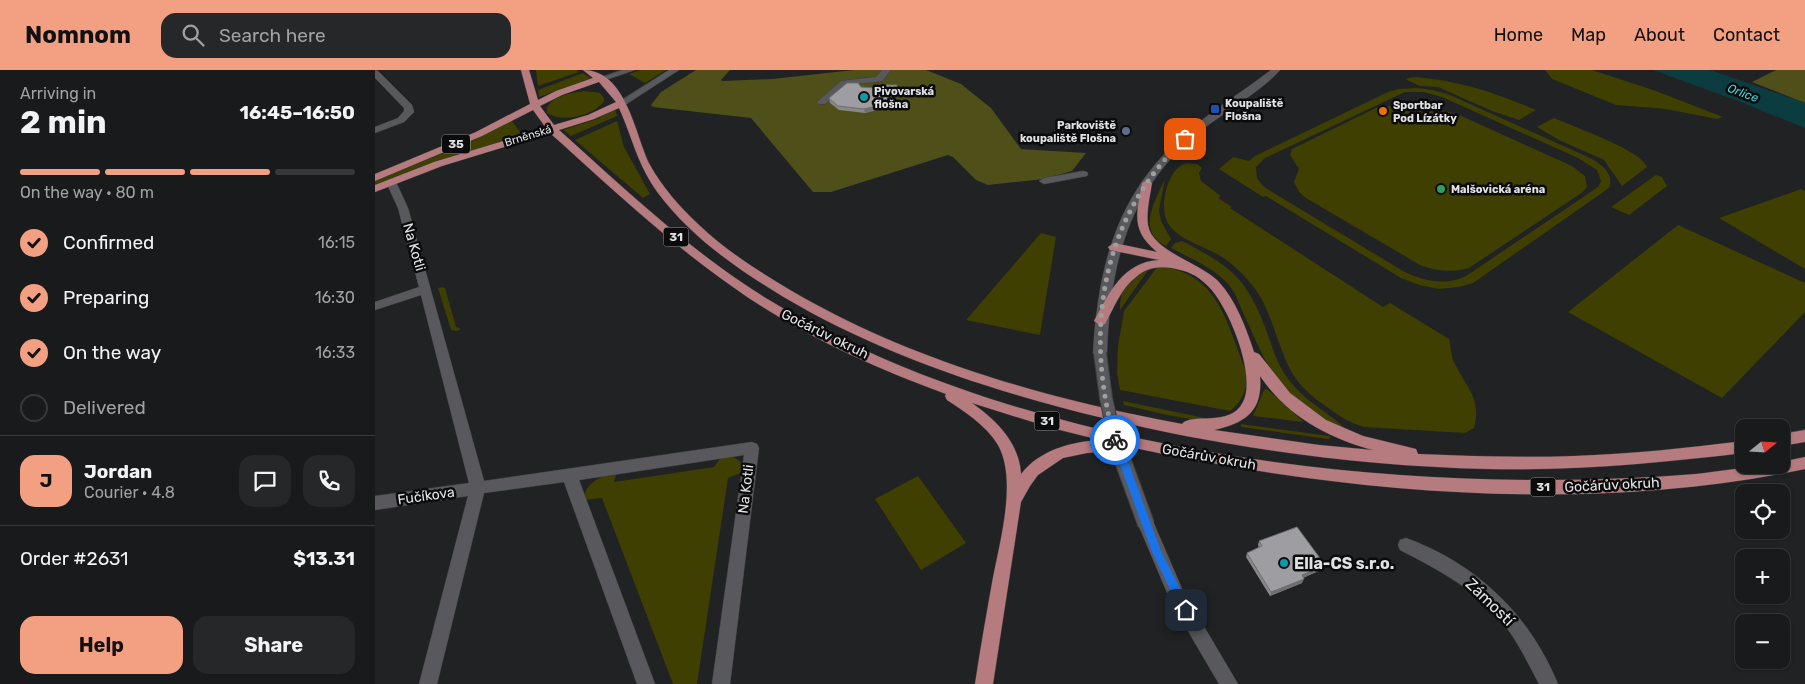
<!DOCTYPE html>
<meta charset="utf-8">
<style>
:root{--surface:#191a1b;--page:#262728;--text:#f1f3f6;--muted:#9fa1a3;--line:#37383a;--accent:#f39f82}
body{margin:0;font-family:Rubik,sans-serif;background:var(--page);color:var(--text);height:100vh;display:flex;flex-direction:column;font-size:19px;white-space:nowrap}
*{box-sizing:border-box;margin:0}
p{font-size:16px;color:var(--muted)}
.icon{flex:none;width:28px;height:28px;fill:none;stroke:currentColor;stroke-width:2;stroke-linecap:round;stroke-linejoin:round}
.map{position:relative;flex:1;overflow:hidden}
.panel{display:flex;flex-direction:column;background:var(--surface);width:375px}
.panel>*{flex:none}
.needle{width:32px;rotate:72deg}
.controls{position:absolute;left:1360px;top:349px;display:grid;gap:10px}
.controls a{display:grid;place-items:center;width:55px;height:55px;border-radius:10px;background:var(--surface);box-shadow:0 1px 4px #0004,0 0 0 1px var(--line);font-size:25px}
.pin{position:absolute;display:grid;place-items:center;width:42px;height:42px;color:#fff;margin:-21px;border-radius:10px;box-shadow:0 2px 8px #0006}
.courier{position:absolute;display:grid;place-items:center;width:50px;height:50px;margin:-25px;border:4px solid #1a73e8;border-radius:50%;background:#fff;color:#222;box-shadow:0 1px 6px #0007}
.headline em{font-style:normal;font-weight:700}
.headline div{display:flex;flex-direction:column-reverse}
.headline{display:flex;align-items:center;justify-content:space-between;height:85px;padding:0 20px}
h1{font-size:32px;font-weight:700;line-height:38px}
.bar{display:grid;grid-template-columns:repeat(4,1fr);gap:8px 5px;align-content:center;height:60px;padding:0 20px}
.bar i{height:6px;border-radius:4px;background:var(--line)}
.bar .active{background:var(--accent)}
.bar p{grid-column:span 4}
.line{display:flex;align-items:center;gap:12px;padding:0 20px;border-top:1px solid var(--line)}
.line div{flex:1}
.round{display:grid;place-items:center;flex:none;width:52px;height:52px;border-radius:15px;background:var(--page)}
ol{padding:0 20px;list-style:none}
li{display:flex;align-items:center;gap:15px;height:55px}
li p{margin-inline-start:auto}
li .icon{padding:5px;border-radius:50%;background:var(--accent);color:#111;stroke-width:4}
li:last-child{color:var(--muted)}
li i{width:28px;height:28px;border:2px solid var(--line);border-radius:50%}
.button{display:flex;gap:10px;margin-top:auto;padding:10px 20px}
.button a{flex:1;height:58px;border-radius:15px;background:var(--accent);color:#111;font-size:20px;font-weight:700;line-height:58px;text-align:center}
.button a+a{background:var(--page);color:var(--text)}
header{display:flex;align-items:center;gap:30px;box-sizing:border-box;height:70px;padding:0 25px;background:var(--accent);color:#111}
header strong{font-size:24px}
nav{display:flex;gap:28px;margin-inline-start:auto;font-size:18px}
.search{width:350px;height:45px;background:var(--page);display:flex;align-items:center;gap:12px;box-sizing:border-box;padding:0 18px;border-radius:15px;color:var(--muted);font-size:19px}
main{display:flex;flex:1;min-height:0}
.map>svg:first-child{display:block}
.green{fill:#3e3f00;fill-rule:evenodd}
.forest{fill:#4e4f19}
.water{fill:#0b3c3f}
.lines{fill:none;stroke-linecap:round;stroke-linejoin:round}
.minor-casing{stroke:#3e3f41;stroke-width:1}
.tertiary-casing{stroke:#3e3f41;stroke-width:1}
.primary-casing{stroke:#3e3f41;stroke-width:1}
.minor{fill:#59595d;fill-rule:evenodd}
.tertiary{fill:#59595d;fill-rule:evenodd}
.primary{fill:#b57b7f;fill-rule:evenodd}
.tertiary-bridge-far1-casing{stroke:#3e3f41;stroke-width:14;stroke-linecap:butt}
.tertiary-bridge-casing{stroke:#3e3f41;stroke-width:18;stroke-linecap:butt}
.tertiary-bridge-far1{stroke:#59595d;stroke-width:12}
.tertiary-bridge{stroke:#59595d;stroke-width:16}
.wall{fill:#88888b}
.shaded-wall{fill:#6f6f71}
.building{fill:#9e9ea2;stroke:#6f6f71}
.route{fill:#1a73e8}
.done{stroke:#9e9fa1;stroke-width:5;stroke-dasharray:0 9}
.culture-dot{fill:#0f9aa8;stroke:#0b0b0c;stroke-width:2}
.transit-dot{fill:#1a4fb4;stroke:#0b0b0c;stroke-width:2}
.food-dot{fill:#e8710a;stroke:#0b0b0c;stroke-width:2}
.service-dot{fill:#5c6f8a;stroke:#0b0b0c;stroke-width:2}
.leisure-dot{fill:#2e9e5b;stroke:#0b0b0c;stroke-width:2}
.labels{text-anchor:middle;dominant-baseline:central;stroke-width:5;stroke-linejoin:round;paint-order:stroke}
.far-poi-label{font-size:11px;font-weight:bold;fill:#e1e2e4;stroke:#0b0b0c;text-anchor:start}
.far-street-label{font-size:11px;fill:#e1e2e4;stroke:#0b0b0c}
.far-water-label{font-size:12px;font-style:italic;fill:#41d9e2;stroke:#0b0b0c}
.shield{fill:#0b0b0c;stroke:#a1a2a3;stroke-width:1}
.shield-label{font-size:12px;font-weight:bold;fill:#e1e2e4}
.street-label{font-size:14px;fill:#e1e2e4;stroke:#0b0b0c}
.near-poi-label{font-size:16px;font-weight:bold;fill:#e1e2e4;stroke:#0b0b0c;text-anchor:start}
.near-street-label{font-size:16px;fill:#e1e2e4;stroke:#0b0b0c}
</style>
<header>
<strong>Nomnom</strong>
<div class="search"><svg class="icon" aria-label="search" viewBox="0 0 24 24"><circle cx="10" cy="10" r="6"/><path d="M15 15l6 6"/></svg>Search here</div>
<nav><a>Home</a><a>Map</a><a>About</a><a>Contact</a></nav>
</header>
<main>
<section class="panel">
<div class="headline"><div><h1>2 min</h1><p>Arriving in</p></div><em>16:45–16:50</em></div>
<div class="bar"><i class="active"></i><i class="active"></i><i class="active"></i><i></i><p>On the way · 80 m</p></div>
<ol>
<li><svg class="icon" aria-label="check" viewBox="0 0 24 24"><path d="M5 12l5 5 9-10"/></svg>Confirmed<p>16:15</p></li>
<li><svg class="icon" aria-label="check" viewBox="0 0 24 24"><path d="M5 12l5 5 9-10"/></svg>Preparing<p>16:30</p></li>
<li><svg class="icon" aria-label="check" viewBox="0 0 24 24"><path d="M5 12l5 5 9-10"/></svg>On the way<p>16:33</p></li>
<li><i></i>Delivered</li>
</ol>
<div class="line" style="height:90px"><b class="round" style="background:var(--accent);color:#111">J</b><div><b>Jordan</b><p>Courier · 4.8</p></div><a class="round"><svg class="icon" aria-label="chat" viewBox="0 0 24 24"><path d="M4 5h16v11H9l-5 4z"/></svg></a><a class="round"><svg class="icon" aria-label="phone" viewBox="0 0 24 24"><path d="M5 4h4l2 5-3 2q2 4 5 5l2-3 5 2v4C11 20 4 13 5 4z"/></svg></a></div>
<div class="line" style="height:65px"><div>Order #2631</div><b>$13.31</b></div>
<div class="button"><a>Help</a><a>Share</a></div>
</section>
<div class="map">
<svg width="1430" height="614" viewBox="0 0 1430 614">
<rect width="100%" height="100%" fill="#212224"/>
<path class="green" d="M161,0h40l3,2 -41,14z
M266,0h25l-21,13 -16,-9z
M1170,0h47l64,21 67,26 -6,2 -51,-10 -50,-4 -64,-26z
M208,3l9,6 -53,18 -1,-7z
M1039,7c44,3 82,16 122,33l-17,10 -27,-9 -54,-24 -18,-1 -15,-7z
M1042,18l16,2 17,5 138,62c12,6 27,16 21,31l-136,95 -14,4 -20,2 -20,-4 -18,-7 -135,-82 -3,1 -44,-28 14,-12 16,4 6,-5 133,-64 11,-3zM1030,22h19l18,5 136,61 19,12 4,11 -3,6 -132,89c-19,10 -44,5 -63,-5l-139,-84 -7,-9 -1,-11 9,-9z
M209,21l16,2 4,5v3c-10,15 -42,22 -57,12v-6c8,-12 24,-14 37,-16z
M1014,36l22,5 29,-1 17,4 115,52 13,10 2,11 -4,5 -114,76c-17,5 -33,3 -49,-3l-114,-67 -7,-6 -5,-10 5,-13 -9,-14 2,-6 84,-41z
M240,39l2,7 -46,20 -8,-6 34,-11z
M1179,48c18,8 89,33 93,49l-25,19 -18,-26 -45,-20 -22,-13z
M137,51l10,14 -104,33 -43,17v-4l99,-41z
M242,51l7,26 26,47 -7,4 -68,-58z
M811,93l11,1 5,4 -3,5 2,8 20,15 -3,2 14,9 -2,1 153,99 7,-4 59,36c2,8 2,17 5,23 12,26 28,35 20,66l-9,5 -101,-6c-14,-4 -25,-11 -37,-20 -12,-8 -22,-16 -31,-28 -19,-28 -22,-66 -43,-93 -9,-11 -19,-21 -31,-29 -16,-11 -48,-17 -56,-38 -6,-17 2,-50 20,-56z
M1281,105l6,2 5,9 -38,29 -18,-8z
M790,109l-6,31 2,11 10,18 -5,7c-30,-15 -11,-45 -1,-67z
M1426,119l4,2v78l-86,-51z
M1303,155l127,58v29l-83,86 -154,-86z
M666,163l15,4 -16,98 -74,-15z
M807,171c47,24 64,36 83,86 6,15 10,32 19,46 18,27 37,34 60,54 -12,-1 -24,-10 -33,-17 -38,-27 -47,-51 -65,-91 -6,-12 -9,-24 -17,-34 -15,-17 -39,-27 -58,-37l4,-5z
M776,196l-31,44c0,-27 10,-31 31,-44z
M783,196c62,7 68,57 89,107 0,17 -4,28 -17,38l-110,-21 -3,-17 1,-27 6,-35z
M67,217l3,1 11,39 5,2 -4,2 -6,-1 -13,-42z
M892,319l35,31 1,2 -50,-6 11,-26z
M748,331l91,19c-31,1 -61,-9 -90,-15z
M866,354l88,12 2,2 -3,1 -87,-12z
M347,386c11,0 21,2 21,16l-15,6 -31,206h-24l-71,-186 -18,2c0,-17 18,-25 33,-28l-3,10 100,-15z
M543,406l48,67 -45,27 -46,-71z"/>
<path class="forest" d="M321,0h34l-9,10 2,1 49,-2 82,-9h72l35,14 30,24 30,41 65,4 -14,18 -28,8 -56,6 -12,-5 -23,-23 -5,-2 -117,37h-18l-62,-74 -98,-11 -2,-2 10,-13z
M1401,0h29v33l-53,-21z"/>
<path class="water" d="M1278,0h57l95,33v25l-67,-27z"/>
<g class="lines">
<defs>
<path id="minor" d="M0,0l3,1 34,34 2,7 -10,10 -29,11v-6l23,-9 6,-7v-3l-29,-30z
M507,0h9l-9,11 -35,4 -22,19h-6l-2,-2 24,-21 35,-4z
M708,101l4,1 1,2 -1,2 -43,8 -5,-3 5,-3z
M16,109l5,3 12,26 76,273 268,-39 5,2 2,4 -29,236h-18l32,-229 -165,25 76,204h-18l-73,-202 -80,11 -47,191h-18l49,-188 -93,14v-14l94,-13 -48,-188 -46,15v-8l44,-15 -21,-79 -12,-26z
M1031,468c71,26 123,76 152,146h-19c-10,-19 -20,-40 -33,-57 -27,-36 -67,-57 -106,-77l-2,-5 2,-5z"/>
<path id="tertiary" d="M247,0h13l-35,12 -4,-3z
M294,0h10l-54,35h-6l-2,-2z
M896,0h9c-18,21 -56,42 -78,60 -74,58 -92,133 -95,223l-2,3h-10l-2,-3c5,-85 23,-158 89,-216 27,-25 59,-44 89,-67z
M771,447l6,2 31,72 55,93h-19l-48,-82 -33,-78 2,-5z"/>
<path id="primary" d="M146,0h8l9,30 18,-9 37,-13 -10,-8c44,0 52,66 67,95 12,22 30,42 48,59 27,26 60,47 92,66 119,70 257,109 392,134 9,-12 48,4 61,-22 14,-27 -15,-97 -35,-116 -12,-12 -21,-15 -36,-18 -14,-2 -26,0 -36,9 -15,11 -22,31 -31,47l-5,1 -6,-4c15,-28 29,-59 65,-61l-49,-10 -2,-3 6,-4 43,9c-27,-22 -20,-39 -15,-69l5,-3 5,3c-2,14 -6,28 -4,42 4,26 52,38 70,56 18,19 28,47 36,71l5,2 31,39 36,27 37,16 53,13 2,5c52,2 104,4 156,2 57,-2 113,-8 170,-15v12c-85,10 -170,18 -256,16 -130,-3 -259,-21 -385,-51 -111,-27 -222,-63 -321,-122 -46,-28 -91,-59 -124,-103 -21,-29 -25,-54 -39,-85l-25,11 -35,11c67,60 133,123 210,170 216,131 525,181 775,180 51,0 102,-2 152,-6 29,-3 57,-9 85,-9v-3l24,-5v12c-220,46 -462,24 -680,-23l-2,4 -36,3 -24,5 -25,17 -8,11 -9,16 -28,182h-18c5,-34 11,-67 17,-101 7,-39 26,-102 6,-138 -12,-20 -33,-33 -51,-45l-2,-4 1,-2c-74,-27 -149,-61 -213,-107 -66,-46 -124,-101 -183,-154l-108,33 -67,26v-7l59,-23 112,-34 -13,-18 -51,26 -107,45v-7l101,-42 54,-28zM224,12l17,20 -28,13 -34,10 -14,-19 22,-11zM885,306c27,40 68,62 113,74l-54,-5 -105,-15c32,-7 49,-19 46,-54zM597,333l80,25 48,12c-30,2 -60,10 -79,34 -2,-32 -25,-54 -49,-71z
M1430,360v12l-24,4v-12z"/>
</defs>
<use href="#minor" class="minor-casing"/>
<use href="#tertiary" class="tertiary-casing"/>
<use href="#primary" class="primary-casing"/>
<use href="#minor" class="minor"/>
<use href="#tertiary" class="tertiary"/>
<use href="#primary" class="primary"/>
<defs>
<path id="tertiary-bridge-far1" d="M725,283l6,45 6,28"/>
<path id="tertiary-bridge" d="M737,355l11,36 23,63"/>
</defs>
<use href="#tertiary-bridge-far1" class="tertiary-bridge-far1-casing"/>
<use href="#tertiary-bridge" class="tertiary-bridge-casing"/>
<use href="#tertiary-bridge-far1" class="tertiary-bridge-far1"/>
<use href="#tertiary-bridge" class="tertiary-bridge"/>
</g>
<path class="wall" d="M500,18l23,1 -13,19 -20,5 -26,-3 -9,-7 -1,-5z
M884,471l66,24 -2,4 -20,9 -1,5 -32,13 -24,-39 1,-4 12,-5 -1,-3z"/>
<path class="shaded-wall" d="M522,15l1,4 -13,19 -20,5 -1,-4z
M950,495l-2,4 -23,10 2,-4z
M929,509l-2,4 -32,13 1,-4z"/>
<path class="building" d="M472,13h11l3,4 14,1 9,-3h13l-13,19 -20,5 -26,-3 -9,-8z
M922,457l28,38 -23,10 2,4 -33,13 -24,-39 15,-7 -3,-5z"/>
<path class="route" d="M740,367l5,3 41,111 30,59 -1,4h-8l-30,-62 -41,-112z"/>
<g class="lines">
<path class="done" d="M740,370c-31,-106 -15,-223 70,-301"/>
</g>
<g class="culture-dot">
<circle cx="489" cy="27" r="5"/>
<circle cx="909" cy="493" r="5"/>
</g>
<rect class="transit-dot" x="835" y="34" width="10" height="10" rx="2.5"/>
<circle class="food-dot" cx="1008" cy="41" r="5"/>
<circle class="service-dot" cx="751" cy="61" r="5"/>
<circle class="leisure-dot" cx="1066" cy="119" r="5"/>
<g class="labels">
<g class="far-poi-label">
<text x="499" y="21">Pivovarská<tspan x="499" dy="13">flošna</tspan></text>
<text x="850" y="33">Koupaliště<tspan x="850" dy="13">Flošna</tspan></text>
<text x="1018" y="35">Sportbar<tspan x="1018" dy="13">Pod Lízátky</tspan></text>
<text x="741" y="55" text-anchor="end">Parkoviště<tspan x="741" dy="13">koupaliště Flošna</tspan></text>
<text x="1076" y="119">Malšovická aréna</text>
</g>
<g class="far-street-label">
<text transform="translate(153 66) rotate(-17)">Brněnská</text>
</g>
<g class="far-water-label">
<text transform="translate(1368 23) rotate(20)">Orlice</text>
</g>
<g class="shield">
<rect x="67" y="64.5" width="28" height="19" rx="4"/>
<rect x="288.5" y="157.5" width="25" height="19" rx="4"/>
<rect x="659.5" y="341.5" width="25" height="19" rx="4"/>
<rect x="1155.5" y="407.5" width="25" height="19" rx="4"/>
</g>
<g class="shield-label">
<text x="81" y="74">35</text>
<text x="301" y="167">31</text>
<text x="672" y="351">31</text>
<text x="1168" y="417">31</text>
</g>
<g class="street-label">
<text transform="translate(39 177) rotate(74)">Na Kotli</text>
<text transform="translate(450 264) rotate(26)">Gočárův okruh</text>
<text transform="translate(834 387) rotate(10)">Gočárův okruh</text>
<text transform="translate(1237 415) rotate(-3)">Gočárův okruh</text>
<text transform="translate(371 419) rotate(-83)">Na Kotli</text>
<text transform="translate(51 426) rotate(-8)">Fučíkova</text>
</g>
<g class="near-poi-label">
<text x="919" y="493">Ella-CS s.r.o.</text>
</g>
<g class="near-street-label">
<text transform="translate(1115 532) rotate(44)">Zámostí</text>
</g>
</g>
</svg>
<div class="controls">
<a><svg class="needle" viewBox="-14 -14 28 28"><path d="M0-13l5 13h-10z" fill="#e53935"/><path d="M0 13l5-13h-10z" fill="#9fa1a3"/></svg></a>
<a><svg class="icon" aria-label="locate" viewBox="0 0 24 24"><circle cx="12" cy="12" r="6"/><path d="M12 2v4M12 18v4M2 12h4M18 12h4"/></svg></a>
<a>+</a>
<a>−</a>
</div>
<div class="pin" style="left:810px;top:69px;background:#ea580c"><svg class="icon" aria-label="bag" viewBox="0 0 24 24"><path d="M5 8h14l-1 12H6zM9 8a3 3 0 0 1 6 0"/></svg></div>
<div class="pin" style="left:811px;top:540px;background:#1f2937"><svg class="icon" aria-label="home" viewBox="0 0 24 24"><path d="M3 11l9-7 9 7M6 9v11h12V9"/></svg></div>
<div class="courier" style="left:740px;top:370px"><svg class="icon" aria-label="bike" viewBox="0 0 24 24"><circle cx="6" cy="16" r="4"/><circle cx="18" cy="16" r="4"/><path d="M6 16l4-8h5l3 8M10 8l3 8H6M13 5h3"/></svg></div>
</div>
</main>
